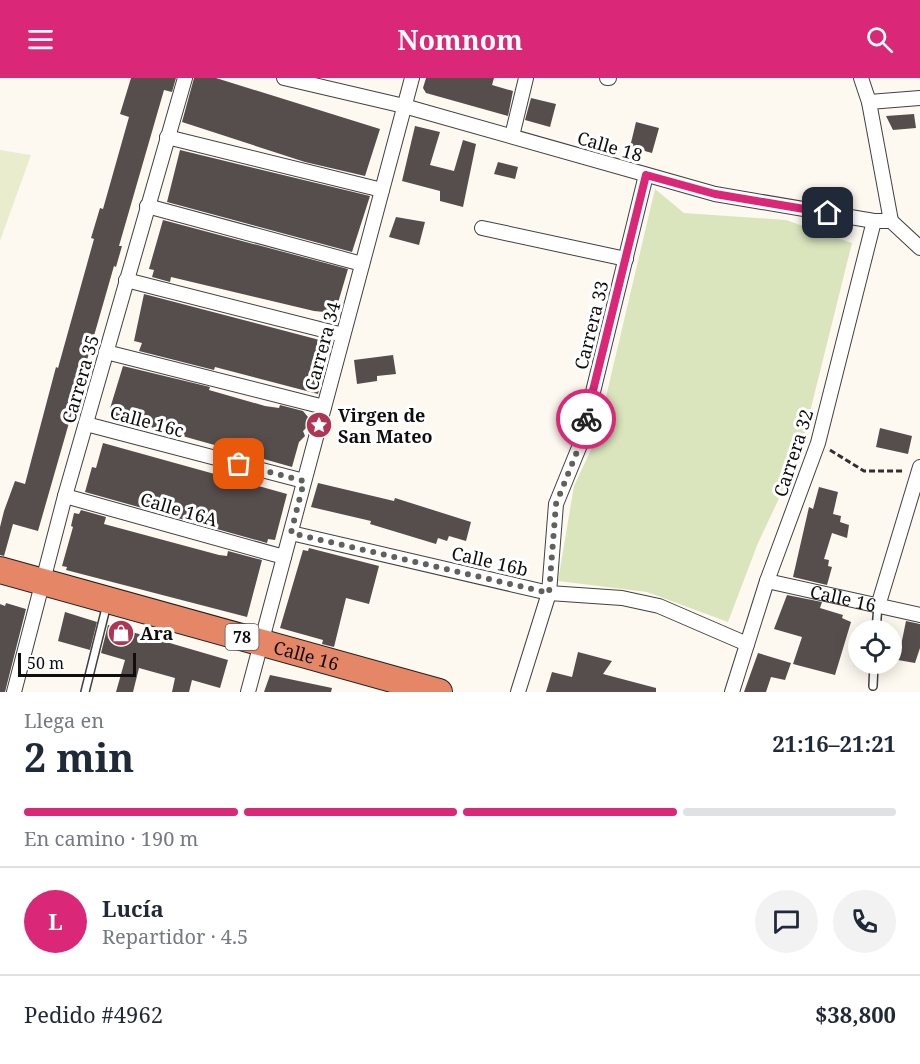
<!DOCTYPE html>
<html lang="es">
<meta charset="utf-8">
<style>
:root{--surface:#fff;--page:#f2f2f3;--text:#1f2937;--muted:#747a83;--line:#e0e1e3;--accent:#db2777}
body{margin:0;font-family:"Noto Serif",serif;background:var(--page);color:var(--text);height:100vh;display:flex;flex-direction:column;font-size:22px;white-space:nowrap}
*{box-sizing:border-box;margin:0}
p{font-size:20px;color:var(--muted)}
.icon{flex:none;width:33px;height:33px;fill:none;stroke:currentColor;stroke-width:2;stroke-linecap:round;stroke-linejoin:round}
.map{position:relative;height:614px;overflow:hidden}
.panel{display:flex;flex-direction:column;background:var(--surface);flex:1}
.panel>*{flex:none}
.buttons{position:absolute;left:848px;top:542px;display:grid;gap:12px}
.buttons a{display:grid;place-items:center;width:54px;height:54px;border-radius:50%;background:var(--surface);box-shadow:0 3px 15px #0003;font-size:30px}
.scale{position:absolute;left:18px;bottom:15px;width:118px;box-sizing:border-box;padding-left:6px;border:3px solid #0e0e0e;border-top:0;font-size:16px;line-height:21px;white-space:nowrap;color:#0e0e0e;-webkit-text-stroke:4px #fff;paint-order:stroke}
.pin{position:absolute;display:grid;place-items:center;width:51px;height:51px;color:#fff;margin:-26px;border-radius:12px;box-shadow:0 3px 9px #0006}
.courier{position:absolute;display:grid;place-items:center;width:60px;height:60px;margin:-30px;border:4px solid #db2777;border-radius:50%;background:#fff;color:#222;box-shadow:0 2px 8px #0007}
.overview em{font-style:normal;font-weight:700}
.overview div{display:flex;flex-direction:column-reverse}
.overview{display:flex;align-items:center;justify-content:space-between;height:102px;padding:0 24px}
h1{font-size:39px;font-weight:700;line-height:45px}
.bar{display:grid;grid-template-columns:repeat(4,1fr);gap:9px 6px;align-content:center;height:72px;padding:0 24px}
.bar i{height:8px;border-radius:4px;background:var(--line)}
.bar .current{background:var(--accent)}
.bar p{grid-column:span 4}
.line{display:flex;align-items:center;gap:15px;padding:0 24px;border-top:2px solid var(--line)}
.line div{flex:1}
.round{display:grid;place-items:center;flex:none;width:63px;height:63px;border-radius:32px;background:var(--page)}
header{display:flex;justify-content:space-between;align-items:center;height:78px;padding:0 24px;background:var(--accent);color:#fff;font-size:27px;font-weight:700}
.map>svg:first-child{display:block}
.green{fill:#dae5be}
.pitch{fill:#e9edce}
.building{fill:#564e4c}
.lines{fill:none;stroke-linecap:round;stroke-linejoin:round}
.lane-casing{stroke:#414141;stroke-width:10}
.street-casing{stroke:#414141;stroke-width:16}
.highway-casing{stroke:#1f1f1f;stroke-width:28}
.path{stroke:#303030;stroke-width:3;stroke-dasharray:6 3;stroke-linecap:butt}
.lane{stroke:#fff;stroke-width:7}
.street{stroke:#fff;stroke-width:14}
.highway{stroke:#e58767;stroke-width:26}
.done{stroke:#62605d;stroke-width:6;stroke-dasharray:0 10.8}
.route{stroke:#db2777;stroke-width:8}
.labels{text-anchor:middle;dominant-baseline:central;stroke-width:6;stroke-linejoin:round;paint-order:stroke}
.shield{fill:#fff;stroke:#565656;stroke-width:1.5}
.shield-label{font-size:16px;font-weight:bold;fill:#0e0e0e}
.street-label{font-size:18px;fill:#0e0e0e;stroke:#fff}
.poi-label{font-size:18px;font-weight:bold;fill:#0e0e0e;stroke:#fff;text-anchor:start}
</style>
<header><svg class="icon" aria-label="menu" viewBox="0 0 24 24"><path d="M4 6h16M4 12h16M4 18h16"/></svg>Nomnom<svg class="icon" aria-label="search" viewBox="0 0 24 24"><circle cx="10" cy="10" r="6"/><path d="M15 15l6 6"/></svg></header>
<div class="map">
<svg width="920" height="614" viewBox="0 0 920 614">
<rect width="100%" height="100%" fill="#fdf9f1"/>
<path class="green" d="M655,111l29,24 102,7 66,23 -53,213 -41,87 -30,79 -81,-30 -89,-11 16,-95 22,-47z"/>
<path class="pitch" d="M0,72l31,5 -31,86z"/>
<path class="building" d="M131,0h45l-4,14 -8,-2 -45,156h3l-6,21 -2,-1 -76,265 -25,-7 -9,32 -4,-1v-28l4,-16 11,-30 10,3 31,-117 2,1 36,-129 -3,-1 9,-30 3,1 26,-92 -9,-3z
M194,0h22l164,51 -15,47 -60,-14 -123,-40z
M426,0h68l-2,7 21,6 -5,25 -82,-23 -3,-5z
M531,20l25,6 -6,23 -25,-7z
M914,36l2,14 -23,2 -7,-14z
M636,44l23,6 -7,25 -22,-6z
M415,48l25,6 -10,33 24,6 9,-31 13,4 -13,63 -23,-6v-10l-38,-10z
M180,72l190,46 -18,56 -185,-50z
M498,84l20,5 -3,12 -21,-5z
M396,139l29,5 -6,23 -30,-8z
M163,142l185,49 -13,44 -21,-2 -143,-34 -1,5 -18,-5 2,-7 -5,-1z
M144,216l187,49 -13,51 -103,-27 -1,3 -75,-19 3,-8 -8,-2z
M393,277l3,19 -19,2v5l-20,3 -3,-24z
M123,288l87,21 -1,3 56,16 14,2 1,-3 23,6 5,6v9l-5,5 2,5 -6,6 -7,25 -184,-52z
M880,350l32,8 -4,18 -32,-7z
M103,365l184,51 -12,46 -7,-1 -1,4 -182,-51 7,-25 4,1z
M318,405l76,18 1,-3 76,24 -5,19 -17,-5 -2,5 -9,-3 -2,6 -66,-20 1,-3 -60,-14z
M819,409l19,5 -5,22 8,2 -1,6 9,3 -2,13 -15,-5 -8,26 5,1 -1,6 4,1 -5,18 -34,-8 16,-70 4,2z
M81,432l25,7 -2,7 115,31 8,1 1,-5 34,9 -15,57 -181,-47 1,-3 -5,-1 11,-39 -2,-1 3,-13 5,1z
M309,470l70,18 -10,38 -23,-6 -12,49 -12,-3 1,-4 -43,-12 23,-78 5,1z
M787,517l35,7 -2,6 23,7 -1,3 9,4 -16,53 -42,-11 9,-27 -28,-8z
M6,525l20,6 -21,83h-5v-88l5,2z
M65,534l32,10 -7,28 -32,-9z
M906,543l14,3v24l-5,15 -17,-3z
M108,547l120,35 -8,28 -28,-8 -3,12h-17l3,-14 -36,-10 -6,24h-17l9,-32 -24,-7z
M578,574l34,9 -9,13 53,14v4h-110l6,-20 20,5z
M758,575l33,10 -6,17 -14,-3 -5,15h-22z
M270,597l62,13 -1,4h-67z"/>
<g class="lines">
<defs>
<path id="lane" d="M876,552l2,-24
M873,608l1,-23
M85,614l22,-88"/>
<g id="street">
<path d="M284,0l120,28 311,88 159,27h17l29,27"/>
<path d="M607,0h2"/>
<path d="M861,0l8,24 22,119"/>
<path d="M869,24l51,-4"/>
<path d="M512,58l14,-58"/>
<path d="M167,59l215,53"/>
<path d="M147,128l215,58"/>
<path d="M482,150l144,31"/>
<path d="M126,202l217,55"/>
<path d="M106,274l218,55"/>
<path d="M86,346l218,57"/>
<path d="M65,418l219,61"/>
<path d="M291,455l258,60 73,5 37,8 88,38"/>
<path id="s1" d="M767,503l153,34"/>
<path d="M878,528l42,-139"/>
<path d="M14,614l51,-196 120,-418"/>
<path d="M248,614l164,-614"/>
<path d="M518,614l31,-99 7,-89 24,-59 66,-270"/>
<path d="M732,614l35,-111 51,-138 56,-222"/>
</g>
<g id="highway">
<path id="s2" d="M0,492l439,122"/>
</g>
</defs>
<use href="#lane" class="lane-casing"/>
<use href="#street" class="street-casing"/>
<use href="#highway" class="highway-casing"/>
<path class="path" d="M830,372l34,21h41"/>
<use href="#lane" class="lane"/>
<use href="#street" class="street"/>
<use href="#highway" class="highway"/>
</g>
<g class="lines">
<path class="done" d="M239,386l65,17 -13,52 258,60 7,-89 24,-60 6,-25"/>
<path class="route" d="M586,341l60,-244 69,19 113,19"/>
</g>
<defs>
<symbol id="sight-disc" viewBox="-11 -11 22 22"><circle r="9.5" fill="#b03453" stroke="#fff"/><path d="M0-6L1.8-2.2L6-1.7L2.9 1.2L3.7 5.4L0 3.3L-3.7 5.4L-2.9 1.2L-6-1.7L-1.8-2.2Z" fill="#fff"/></symbol>
<symbol id="shop-disc" viewBox="-11 -11 22 22"><circle r="9.5" fill="#b03453" stroke="#fff"/><path d="M-5-2.5h2.3a2.7 3.5 0 0 1 5.4 0H5L5.5 6h-11ZM-1.5-2.5h3a1.5 2.3 0 0 0-3 0Z" fill="#fff"/></symbol>
</defs>
<g fill-rule="evenodd">
<use href="#sight-disc" x="304" y="332" width="30" height="30"/>
<use href="#shop-disc" x="106" y="540" width="30" height="30"/>
</g>
<g class="labels">
<rect class="shield" x="225.5" y="546" width="33" height="26" rx="4.5"/>
<g class="shield-label">
<text x="242" y="559">78</text>
</g>
<g class="street-label">
<text transform="translate(610 68) rotate(16)">Calle 18</text>
<text transform="translate(591 247) rotate(-76)">Carrera 33</text>
<text transform="translate(322 268) rotate(-75)">Carrera 34</text>
<text transform="translate(80 301) rotate(-74)">Carrera 35</text>
<text transform="translate(147 343) rotate(15)">Calle 16c</text>
<text transform="translate(793 375) rotate(-72)">Carrera 32</text>
<text transform="translate(179 431) rotate(16)">Calle 16A</text>
<text transform="translate(490 483) rotate(13)">Calle 16b</text>
<text stroke="none"><textPath href="#s1" startOffset="78">Calle 16</textPath></text>
<text stroke="none"><textPath href="#s2" startOffset="318">Calle 16</textPath></text>
</g>
<g class="poi-label">
<text x="338" y="337">Virgen de<tspan x="338" dy="21">San Mateo</tspan></text>
<text x="140" y="555">Ara</text>
</g>
</g>
</svg>
<div class="buttons">
<a><svg class="icon" aria-label="locate" viewBox="0 0 24 24"><circle cx="12" cy="12" r="6"/><path d="M12 2v4M12 18v4M2 12h4M18 12h4"/></svg></a>
</div>
<div class="scale">50 m</div>
<div class="pin" style="left:239px;top:386px;background:#ea580c"><svg class="icon" aria-label="bag" viewBox="0 0 24 24"><path d="M5 8h14l-1 12H6zM9 8a3 3 0 0 1 6 0"/></svg></div>
<div class="pin" style="left:828px;top:135px;background:#1f2937"><svg class="icon" aria-label="home" viewBox="0 0 24 24"><path d="M3 11l9-7 9 7M6 9v11h12V9"/></svg></div>
<div class="courier" style="left:586px;top:341px"><svg class="icon" aria-label="bike" viewBox="0 0 24 24"><circle cx="6" cy="16" r="4"/><circle cx="18" cy="16" r="4"/><path d="M6 16l4-8h5l3 8M10 8l3 8H6M13 5h3"/></svg></div>
</div>
<section class="panel">
<div class="overview"><div><h1>2 min</h1><p>Llega en</p></div><em>21:16–21:21</em></div>
<div class="bar"><i class="current"></i><i class="current"></i><i class="current"></i><i></i><p>En camino · 190 m</p></div>
<div class="line" style="height:108px"><b class="round" style="background:var(--accent);color:#fff">L</b><div><b>Lucía</b><p>Repartidor · 4.5</p></div><a class="round"><svg class="icon" aria-label="chat" viewBox="0 0 24 24"><path d="M4 5h16v11H9l-5 4z"/></svg></a><a class="round"><svg class="icon" aria-label="phone" viewBox="0 0 24 24"><path d="M5 4h4l2 5-3 2q2 4 5 5l2-3 5 2v4C11 20 4 13 5 4z"/></svg></a></div>
<div class="line" style="height:78px"><div>Pedido #4962</div><b>$38,800</b></div>
</section>
